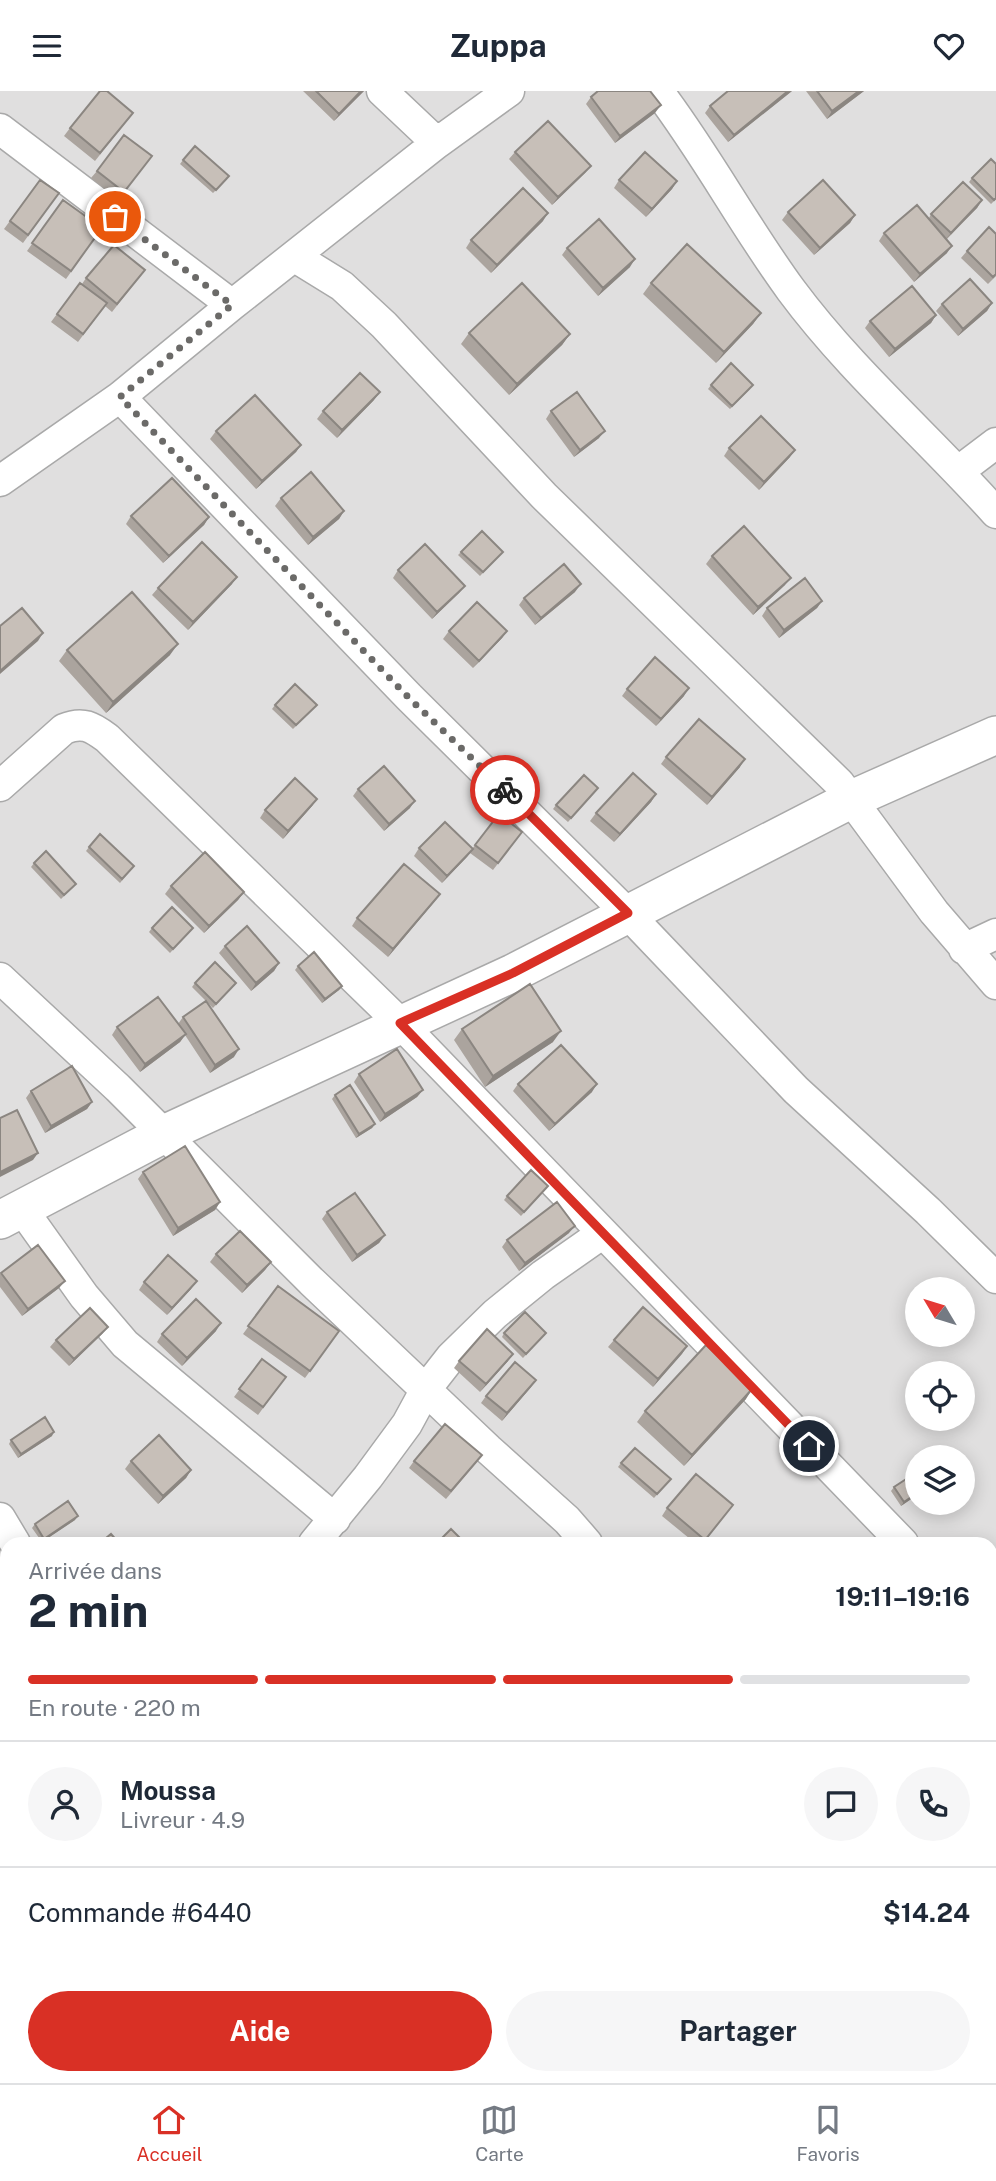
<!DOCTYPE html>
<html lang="fr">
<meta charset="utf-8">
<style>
:root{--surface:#fff;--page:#f6f6f7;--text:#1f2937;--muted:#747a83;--line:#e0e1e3;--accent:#d93025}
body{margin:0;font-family:"Public Sans",sans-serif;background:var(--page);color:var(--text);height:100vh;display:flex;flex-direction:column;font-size:26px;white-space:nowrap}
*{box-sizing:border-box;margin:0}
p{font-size:23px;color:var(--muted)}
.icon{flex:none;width:38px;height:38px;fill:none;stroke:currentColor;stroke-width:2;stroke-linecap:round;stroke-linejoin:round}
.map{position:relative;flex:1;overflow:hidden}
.details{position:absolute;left:0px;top:1446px;width:998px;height:548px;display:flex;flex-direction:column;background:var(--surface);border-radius:21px 21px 0 0;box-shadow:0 4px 18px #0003}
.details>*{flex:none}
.needle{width:46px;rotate:308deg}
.controls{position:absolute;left:905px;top:1186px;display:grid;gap:14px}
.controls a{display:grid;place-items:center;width:70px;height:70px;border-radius:50%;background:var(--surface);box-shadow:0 4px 18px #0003;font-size:35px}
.pin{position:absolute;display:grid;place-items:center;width:60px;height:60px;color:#fff;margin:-30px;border:4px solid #fff;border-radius:50%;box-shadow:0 2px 7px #0007}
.courier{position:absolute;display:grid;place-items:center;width:70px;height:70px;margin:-35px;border:5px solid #d93025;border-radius:50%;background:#fff;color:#222;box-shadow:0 2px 9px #0007}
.summary em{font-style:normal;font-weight:700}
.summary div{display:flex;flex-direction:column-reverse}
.summary{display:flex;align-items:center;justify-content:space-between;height:119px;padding:0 28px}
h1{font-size:46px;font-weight:700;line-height:52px}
.bar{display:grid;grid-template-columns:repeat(4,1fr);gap:10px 7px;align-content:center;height:84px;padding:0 28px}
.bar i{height:9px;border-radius:5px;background:var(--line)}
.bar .current{background:var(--accent)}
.bar p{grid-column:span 4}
.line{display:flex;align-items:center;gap:18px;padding:0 28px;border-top:2px solid var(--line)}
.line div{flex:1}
.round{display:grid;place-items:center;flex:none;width:74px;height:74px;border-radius:37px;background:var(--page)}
.primary-button{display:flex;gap:14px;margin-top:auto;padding:14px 28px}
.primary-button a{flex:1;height:80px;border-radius:42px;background:var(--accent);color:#fff;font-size:28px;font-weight:700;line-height:80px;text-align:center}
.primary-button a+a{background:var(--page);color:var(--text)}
header{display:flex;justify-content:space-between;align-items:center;height:91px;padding:0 28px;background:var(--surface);font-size:32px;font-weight:700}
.menu{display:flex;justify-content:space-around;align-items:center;height:98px;border-top:2px solid var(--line);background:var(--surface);font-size:19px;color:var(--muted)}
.menu a{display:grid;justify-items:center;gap:4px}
.menu .current{color:var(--accent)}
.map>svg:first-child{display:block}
.residential{fill:#e0dfdf;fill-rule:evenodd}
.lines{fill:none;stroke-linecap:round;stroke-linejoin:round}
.minor-casing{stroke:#a9a9a9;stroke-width:33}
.tertiary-casing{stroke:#a9a9a9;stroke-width:40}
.minor{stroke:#fff;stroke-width:30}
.tertiary{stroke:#fff;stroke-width:37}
.wall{fill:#aba49e}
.shaded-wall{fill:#8b8681}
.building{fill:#c7bfb8;stroke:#8b8681;stroke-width:2}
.done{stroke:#6b6a68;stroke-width:7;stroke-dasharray:0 12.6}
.route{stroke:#d93025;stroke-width:9}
</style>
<header><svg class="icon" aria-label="menu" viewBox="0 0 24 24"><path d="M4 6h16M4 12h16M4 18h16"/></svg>Zuppa<svg class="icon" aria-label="heart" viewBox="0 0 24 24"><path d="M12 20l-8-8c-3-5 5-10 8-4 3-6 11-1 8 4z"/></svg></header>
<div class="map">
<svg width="996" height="1992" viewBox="0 0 996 1992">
<rect width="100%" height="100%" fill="#f2efe9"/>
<path class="residential" d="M0,0h996v1992h-996zM917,1199h45v45h-45zM917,1283h45v45h-45zM917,1367h45v45h-45zM7,1452h983v534h-983z"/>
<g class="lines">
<defs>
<path id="minor" d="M382,0l55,52
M658,0c48,63 86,135 133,199 60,81 138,148 205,223
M0,38l232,176
M295,166l47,29 42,39 160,171 295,287 95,129 62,72
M120,306l289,300 219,217 168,176 132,121 68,67
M959,380l37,-28
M0,390l120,-84 112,-92 205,-162 72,-52
M0,695l64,-57c19,-8 28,-2 43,9l293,285 503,520
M964,858l32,-15
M0,887l118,110 193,193 177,168 79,71 20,23
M22,1118l62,87 41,48 210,175
M0,1427l15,25
M314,1452l54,-66 39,-53 19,-35 25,-32 44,-43 48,-39 60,-42
M0,1536l7,-7
M990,1542l6,6
M990,1671l6,-4
M990,1969l6,-6
M416,1992l6,-6
M705,1992l5,-6
M970,1992l5,-6"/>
<path id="tertiary" d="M0,1129l164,-86 349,-161 339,-174 144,-64"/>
</defs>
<use href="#minor" class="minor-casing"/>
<use href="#tertiary" class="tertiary-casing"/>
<use href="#minor" class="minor"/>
<use href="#tertiary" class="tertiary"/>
</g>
<path class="wall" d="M303,0h61l-30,30z
M792,0l-64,51 -23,-29 5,-7z
M806,0h58l-37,28z
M591,6l64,16 -40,30 -29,-39z
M133,22l-38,48 -31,-25 6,-8z
M515,61l76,14 -6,7 -33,32 -43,-46z
M183,69l43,20 -13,13 -33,-29z
M146,73l-28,36 -27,-22 6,-7z
M972,87l24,21 -5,5 -22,-22z
M40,89l19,13 -36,50 -19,-14z
M619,89l58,1 -5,8 -26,28 -32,-29z
M63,109l39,28 -36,51 -39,-28z
M982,109l-5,8 -30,31v14l-33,29 -35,-41 5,-8 45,-15 2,-4z
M788,121l67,3 -5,8 -36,32 -32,-35z
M543,130l-52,52 -25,-25 5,-8z
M567,157l63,19 -32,29 -36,-41z
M967,160l29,25 -8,8 -27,-26z
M145,179l-33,42 -7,-6 -27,36 -27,-20 29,-39 2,1 4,-6z
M651,192l110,30 -8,11 -37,39 -73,-69z
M992,212l-5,8 -29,25 -22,-25 6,-7z
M936,224l-5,8 -42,34 -24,-29 5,-7z
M469,242l101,1 -8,11 -53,50 -48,-51z
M711,294l39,4 -20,20 -22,-20z
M374,309l-37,38 -20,-19 6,-8z
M551,320l48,27 -25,19 -28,-38z
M216,340l85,14 -5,7 -40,37 -46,-50z
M729,357l61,9 -31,33 -35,-34z
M281,407l63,13 -5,8 -31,26 -33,-39z
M131,425l78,1 -5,8 -41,38 -37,-39z
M461,461l39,3 -20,21 -22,-21z
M712,465l73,29 -32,30 -47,-51z
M398,479l67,16 -6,7 -27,26 -39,-41z
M232,493l-44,46 -36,-35 6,-7z
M575,501l-40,33 -16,-20 5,-7z
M822,510l-5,7 -38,30 -17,-22 5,-8z
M449,540h58l-5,7 -29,30 -30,-29z
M67,559l103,5 -64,58 -47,-52z
M627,598l57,7 -28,30 -34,-30z
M275,614h42l-24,24 -21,-20z
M666,666l74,10 -33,38 -46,-41z
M358,698l52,19 -26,23 -31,-35z
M596,700l-28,31 -15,-13 3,-4z
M656,703l-5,8 -37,40 -24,-21 6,-8z
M317,708l-5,7 -29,33 -23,-21 5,-8z
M499,723l23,18 -29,38 -23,-17 -28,30 -28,-27 5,-8 53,1z
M89,756l45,19 -14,17 -34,-32z
M34,772l39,24 -12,12 -30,-32z
M171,795l73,6 -6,8 -34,33 -39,-39z
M434,811l-46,55 -36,-31 5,-8z
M152,837h41l-23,25 -21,-21z
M225,855l54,17 -5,8 -23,20 -32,-38z
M298,875l44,20 -3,4 -17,13 -27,-33z
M195,892h41l-23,25 -7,-7 28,56 -24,16 -25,-38 -5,7 -40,30 -28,-37 5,-8 61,-3 5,-7 23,-16 -14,-14z
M462,938l91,13 -68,45 -31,-47z
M359,983l64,16 -6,7 -37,25 -26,-40z
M518,993l74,8 -43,39 -36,-40z
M31,1000l61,11 -5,7 -42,24 -19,-35z
M335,1004l40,29 -3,4 -16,10 -24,-39z
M143,1081l77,30 -5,8 -42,26 -35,-57z
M545,1099l-24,26 -17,-16 3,-4z
M327,1121l58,23 -6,8 -27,19 -30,-43z
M569,1142l-50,38 -17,-24 5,-7z
M38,1154l27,36 -6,7 -37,28 -22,-29v-13z
M216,1163l55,8 -6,8 -23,23 -32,-31z
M144,1191l47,7 -24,26 -28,-25z
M278,1195l61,45 -34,47 -62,-44z
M108,1236l-6,7 -33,32 -19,-19 6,-7z
M216,1240l-34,35 -25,-24 5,-8z
M504,1242h42l-23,25 -21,-21z
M614,1249l73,6 -34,41 -45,-40z
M262,1268l24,18 -28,38 -24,-18z
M459,1270h49l-28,31 -26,-24z
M531,1296l-29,34 -21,-18 5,-7z
M746,1308l-62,67 -47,-44 8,-11z
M52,1345l-34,22 -9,-14 2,-4z
M131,1370l60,9 -5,8 -28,26 -33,-35z
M414,1370l62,2 -30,36 -37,-31z
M621,1372l50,16 -17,19 -36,-31z
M917,1381v23l-16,11 -10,-15 3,-4z
M733,1414l-30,38h-8l-33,-27 5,-8z
M75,1429l-33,22 -10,-14 3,-4z
M7,1841v44l-7,-7v-29z"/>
<path class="shaded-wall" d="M361,0h3l-30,30 5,-7z
M788,0h4l-64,51 6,-7z
M859,0h5l-37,28 5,-8z
M661,14l-6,8 -40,30 5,-7z
M591,75l-6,7 -33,32 6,-8z
M677,90l-5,8 -26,28 6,-8z
M982,109l-5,8 -32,32 6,-7z
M548,122l-5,8 -52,52 6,-8z
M855,124l-5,8 -36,32 6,-7z
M952,155l-5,7 -33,29 6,-8z
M635,168l-5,8 -32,29 5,-8z
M992,212l-5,8 -29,25 5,-7z
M761,222l-8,11 -37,39 8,-11z
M936,224l-5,8 -42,34 6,-8z
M570,243l-8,11 -53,50 8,-11z
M380,301l-6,8 -37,38 5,-8z
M605,340l-6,7 -25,19 6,-7z
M301,354l-5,7 -40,37 6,-8z
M795,359l-5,7 -31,33 5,-8z
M344,420l-5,8 -31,26 5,-8z
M209,426l-5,8 -41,38 6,-7z
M237,486l-5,7 -44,46 5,-8z
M791,487l-6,7 -32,30 5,-8z
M581,493l-6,8 -40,33 6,-7z
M465,495l-6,7 -27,26 5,-7z
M822,510l-5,7 -38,30 5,-8z
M507,540l-5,7 -29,30 6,-7z
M43,542l-5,8 -38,33v-3z
M178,553l-8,11 -64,58 7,-11z
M689,597l-5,8 -28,30 5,-7z
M745,668l-5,8 -33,38 5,-8z
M656,703l-5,8 -37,40 6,-8z
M317,708l-5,7 -29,33 5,-8z
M415,710l-5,7 -26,23 5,-7z
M473,758l-6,8 -25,26 5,-7z
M244,801l-6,8 -34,33 5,-7z
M440,803l-6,8 -46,55 5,-8z
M279,872l-5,8 -23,20 5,-8z
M342,895l-3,4 -17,13 3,-4z
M561,940l-8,11 -68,45 8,-11z
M186,943l-6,8 -40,30 5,-8z
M239,958l-5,8 -24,16 5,-8z
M597,993l-5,8 -43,39 6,-7z
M423,999l-6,7 -37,25 5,-8z
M92,1011l-5,7 -42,24 6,-7z
M375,1033l-3,4 -16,10 3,-4z
M38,1062l-5,7 -33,17v-5z
M220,1111l-5,8 -42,26 5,-8z
M575,1135l-6,7 -50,38 6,-8z
M385,1144l-6,8 -27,19 5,-7z
M271,1171l-6,8 -23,23 5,-8z
M65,1190l-6,7 -37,28 6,-7z
M197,1190l-6,8 -24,26 5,-7z
M221,1232l-5,8 -34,35 5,-8z
M108,1236l-6,7 -33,32 5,-7z
M687,1255l-5,8 -29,33 5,-8z
M513,1263l-5,7 -28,31 6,-8z
M536,1289l-5,7 -29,34 5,-8z
M753,1297l-7,11 -62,67 8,-11z
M54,1341l-2,4 -34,22 3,-4z
M191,1379l-5,8 -28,26 5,-8z
M917,1402v2l-16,11 3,-4z
M78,1425l-3,4 -33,22 2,-3z"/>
<path class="building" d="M100,0h7l26,22 -33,40 -30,-25z
M316,0h45l-22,23z
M598,0h52l11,14 -41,31 -29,-39z
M728,0h60l-54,44 -24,-29z
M817,0h42l-27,20z
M548,30l43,45 -33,31 -43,-45z
M124,44l28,21 -28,36 -27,-21z
M195,55l34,30 -13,14 -33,-30z
M645,61l32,29 -25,28 -33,-29z
M991,68l5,5v34l-2,2 -22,-22z
M40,89l19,13 -31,42 -18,-14z
M823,89l32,35 -35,33 -32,-36z
M963,91l19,18 -31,33 -20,-19z
M523,97l25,25 -51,52 -26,-25z
M63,109l39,28 -31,43 -39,-28z
M917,114l35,41 -32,28 -36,-41z
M599,128l36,40 -32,29 -36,-40z
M989,136l7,7v40l-3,3 -26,-26z
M687,153l74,69 -37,39 -73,-69z
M114,154l31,25 -28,34 -31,-26z
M970,188l22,24 -29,26 -21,-25z
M80,192l27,20 -24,31 -26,-20z
M522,192l48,51 -53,50 -48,-51z
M912,195l24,29 -41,34 -25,-28z
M731,272l22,22 -21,21 -21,-21z
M360,282l20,19 -38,38 -19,-19z
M577,301l28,39 -25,19 -29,-39z
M255,304l46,50 -39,36 -46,-50z
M761,325l34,34 -31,32 -35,-34z
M311,381l33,39 -31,26 -32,-39z
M172,387l37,39 -40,39 -38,-40z
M744,435l47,52 -33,29 -46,-51z
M482,440l21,21 -20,20 -22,-20z
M202,451l35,35 -44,45 -35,-34z
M425,453l40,42 -28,26 -39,-42z
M564,473l17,20 -40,34 -17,-20z
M805,487l17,23 -38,29 -17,-22z
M132,501l46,52 -65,58 -46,-52z
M477,511l30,29 -28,30 -30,-30z
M22,517l21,25 -43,38v-45z
M655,566l34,31 -28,31 -34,-30z
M295,593l22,21 -21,20 -21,-20z
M699,628l46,40 -33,38 -46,-40z
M384,675l31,35 -26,23 -31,-35z
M633,682l23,21 -36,40 -24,-21z
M584,684l14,13 -27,30 -15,-13z
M295,687l22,21 -29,32 -23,-21z
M499,723l23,18 -24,31 -23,-18z
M445,731l28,27 -26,27 -28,-28z
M100,743l34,32 -12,13 -33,-32z
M46,760l30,33 -12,11 -30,-32z
M205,761l39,40 -35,34 -38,-40z
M404,773l36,30 -47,55 -36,-31z
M172,816l21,21 -20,21 -21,-21z
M247,835l32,37 -23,20 -31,-37z
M314,861l28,34 -17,13 -27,-33z
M215,871l21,21 -20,21 -21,-21z
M530,893l31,47 -68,45 -31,-47z
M158,906l28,37 -41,30 -28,-37z
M206,910l33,48 -24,16 -32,-48z
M561,954l36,39 -42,40 -37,-40z
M397,958l26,41 -38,24 -26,-40z
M72,975l20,36 -41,24 -20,-35z
M350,994l25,39 -16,10 -24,-39z
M17,1019l21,43 -38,19v-54z
M185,1055l35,56 -42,26 -35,-56z
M531,1079l17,16 -24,26 -17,-16z
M355,1102l30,42 -28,20 -30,-43z
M557,1111l18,24 -50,37 -18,-23z
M240,1140l31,31 -24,23 -31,-31z
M38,1154l27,36 -37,28 -27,-36z
M168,1164l29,26 -25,27 -28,-26z
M278,1195l61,45 -29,40 -62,-45z
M196,1208l25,24 -34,35 -25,-24z
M643,1216l44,39 -29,33 -44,-39z
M90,1217l18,19 -34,32 -18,-19z
M525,1221l21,21 -20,21 -22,-21z
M487,1238l26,25 -27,30 -27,-23z
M706,1254l47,43 -61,67 -47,-44z
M262,1268l24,18 -23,30 -24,-18z
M515,1271l21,18 -29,33 -21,-17z
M45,1326l9,15 -33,22 -10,-14z
M445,1333l37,31 -31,36 -37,-30z
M159,1344l32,35 -28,26 -32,-35z
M635,1357l36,31 -14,15 -36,-31z
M917,1381v21l-13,9 -10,-15z
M696,1383l37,31 -28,35 -38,-32z
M68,1410l10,15 -34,23 -9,-15z
M451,1438l14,14h-28z
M111,1443l8,9h-19z
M342,1448l6,4h-9z
M7,1841v37l-7,-7v-22z"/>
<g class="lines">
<path class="done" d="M115,126l117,88 -112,92 289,301 96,92"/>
<path class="route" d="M505,699l123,123 -115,60 -113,50 409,423"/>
</g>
</svg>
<div class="controls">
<a><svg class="needle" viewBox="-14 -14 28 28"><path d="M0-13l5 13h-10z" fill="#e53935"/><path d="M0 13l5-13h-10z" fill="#747a83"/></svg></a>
<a><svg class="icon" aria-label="locate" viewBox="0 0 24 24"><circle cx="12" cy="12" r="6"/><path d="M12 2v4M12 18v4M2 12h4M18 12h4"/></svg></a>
<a><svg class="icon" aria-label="layers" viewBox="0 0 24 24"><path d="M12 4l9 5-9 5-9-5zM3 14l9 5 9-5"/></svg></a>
</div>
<div class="pin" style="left:115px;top:126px;background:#ea580c"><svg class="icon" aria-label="bag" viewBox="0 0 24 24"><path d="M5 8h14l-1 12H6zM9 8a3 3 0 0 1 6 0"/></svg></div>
<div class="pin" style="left:809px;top:1355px;background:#1f2937"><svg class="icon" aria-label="home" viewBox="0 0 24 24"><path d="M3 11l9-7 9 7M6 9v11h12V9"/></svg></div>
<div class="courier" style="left:505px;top:699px"><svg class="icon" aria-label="bike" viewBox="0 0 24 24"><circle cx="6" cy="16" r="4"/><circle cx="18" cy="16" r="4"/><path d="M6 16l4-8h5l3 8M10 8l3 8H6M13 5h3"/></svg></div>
<section class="details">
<div class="summary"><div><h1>2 min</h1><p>Arrivée dans</p></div><em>19:11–19:16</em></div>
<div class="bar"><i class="current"></i><i class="current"></i><i class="current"></i><i></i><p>En route · 220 m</p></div>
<div class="line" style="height:126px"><a class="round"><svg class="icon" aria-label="person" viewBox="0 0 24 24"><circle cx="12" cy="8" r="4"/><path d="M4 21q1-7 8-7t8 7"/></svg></a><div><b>Moussa</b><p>Livreur · 4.9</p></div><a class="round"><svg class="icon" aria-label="chat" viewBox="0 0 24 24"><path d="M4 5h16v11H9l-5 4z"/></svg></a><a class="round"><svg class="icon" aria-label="phone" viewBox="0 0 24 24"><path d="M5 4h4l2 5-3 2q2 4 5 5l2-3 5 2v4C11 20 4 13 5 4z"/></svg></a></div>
<div class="line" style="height:91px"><div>Commande #6440</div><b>$14.24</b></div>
<div class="primary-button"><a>Aide</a><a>Partager</a></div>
</section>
</div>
<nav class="menu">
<a class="current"><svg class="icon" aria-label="home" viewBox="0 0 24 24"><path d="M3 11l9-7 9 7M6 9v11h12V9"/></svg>Accueil</a>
<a><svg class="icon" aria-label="map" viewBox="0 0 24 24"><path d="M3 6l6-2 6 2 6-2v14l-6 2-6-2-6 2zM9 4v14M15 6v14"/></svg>Carte</a>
<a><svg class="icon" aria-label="saved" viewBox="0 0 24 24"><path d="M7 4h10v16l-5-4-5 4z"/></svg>Favoris</a>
</nav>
